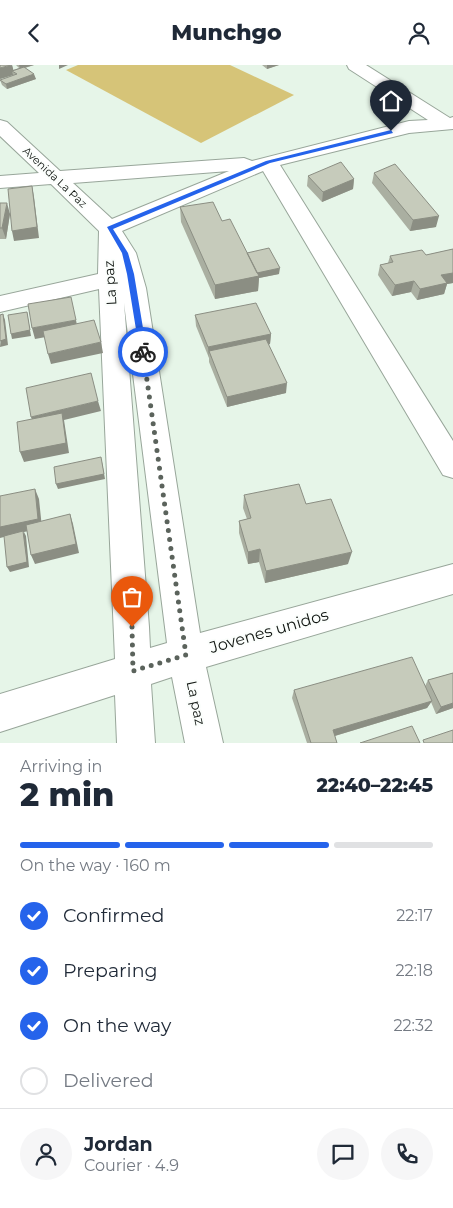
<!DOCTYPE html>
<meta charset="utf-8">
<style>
:root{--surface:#fff;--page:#f6f6f7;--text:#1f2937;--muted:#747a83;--line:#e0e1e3;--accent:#2563eb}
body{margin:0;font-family:Montserrat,sans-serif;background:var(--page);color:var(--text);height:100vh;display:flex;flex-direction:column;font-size:19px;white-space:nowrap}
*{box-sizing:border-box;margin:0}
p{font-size:16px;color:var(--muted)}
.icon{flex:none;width:28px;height:28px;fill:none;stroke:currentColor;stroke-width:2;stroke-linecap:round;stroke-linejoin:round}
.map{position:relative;height:678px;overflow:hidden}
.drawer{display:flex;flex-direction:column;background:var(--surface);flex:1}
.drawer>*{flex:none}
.pin{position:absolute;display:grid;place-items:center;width:42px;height:42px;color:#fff;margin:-51px -21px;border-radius:50% 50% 50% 0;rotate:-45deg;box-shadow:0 0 5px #0007}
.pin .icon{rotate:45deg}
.courier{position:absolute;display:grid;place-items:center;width:50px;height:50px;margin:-25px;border:4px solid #2563eb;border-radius:50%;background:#fff;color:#222;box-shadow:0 1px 6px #0007}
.summary em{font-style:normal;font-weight:800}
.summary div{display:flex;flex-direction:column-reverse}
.summary{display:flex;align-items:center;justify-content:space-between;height:85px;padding:0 20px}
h1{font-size:32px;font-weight:800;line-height:38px}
.bar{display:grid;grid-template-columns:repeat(4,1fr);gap:8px 5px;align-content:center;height:60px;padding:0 20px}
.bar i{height:6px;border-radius:4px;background:var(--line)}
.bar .active{background:var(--accent)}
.bar p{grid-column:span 4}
.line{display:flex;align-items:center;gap:12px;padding:0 20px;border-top:1px solid var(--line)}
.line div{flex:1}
.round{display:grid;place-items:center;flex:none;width:52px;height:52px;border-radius:26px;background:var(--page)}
ol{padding:0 20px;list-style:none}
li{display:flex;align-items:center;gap:15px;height:55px}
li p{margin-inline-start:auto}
li .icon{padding:5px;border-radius:50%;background:var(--accent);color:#fff;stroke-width:4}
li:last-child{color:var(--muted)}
li i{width:28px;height:28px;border:2px solid var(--line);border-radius:50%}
header{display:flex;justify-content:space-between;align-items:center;height:65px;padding:0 20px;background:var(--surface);font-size:22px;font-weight:800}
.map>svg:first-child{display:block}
.green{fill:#d6c478}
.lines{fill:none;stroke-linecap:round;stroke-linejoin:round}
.minor-casing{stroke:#98a69a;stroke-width:2}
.minor{fill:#fff;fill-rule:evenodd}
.wall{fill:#aaafa1}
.shaded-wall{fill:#8b8e83}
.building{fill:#c6cbbb;stroke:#8b8e83}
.route{fill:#2563eb}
.done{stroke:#5b635c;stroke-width:5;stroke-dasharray:0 9}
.labels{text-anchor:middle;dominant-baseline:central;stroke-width:4;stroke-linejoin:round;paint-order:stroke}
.far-street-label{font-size:11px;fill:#101511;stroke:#fbfefc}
.street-label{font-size:14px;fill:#101511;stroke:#fbfefc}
.near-street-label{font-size:16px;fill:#101511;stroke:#fbfefc}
</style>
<header><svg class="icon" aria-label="back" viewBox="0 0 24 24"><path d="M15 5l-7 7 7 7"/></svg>Munchgo<svg class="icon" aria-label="person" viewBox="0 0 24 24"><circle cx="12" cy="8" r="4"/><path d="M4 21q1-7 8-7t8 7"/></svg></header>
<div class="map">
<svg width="453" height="678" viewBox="0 0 453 678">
<rect width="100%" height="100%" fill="#e6f5e8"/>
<path class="green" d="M78,0h152l64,30 -93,48 -135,-73z"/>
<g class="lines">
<defs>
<path id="minor" d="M347,0h19l84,53 3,-1v12l-44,4 -129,32 173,276v37l-10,-3 -180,-304 -141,60 14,22 10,35 54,345 253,-69v30l-247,73 17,76h-38l-13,-66 -21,7 4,59h-38l-2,-48 -115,37v-38l115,-35 -16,-370 -99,23v-16l98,-22 1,-43 -48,-47 -51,4v-12l39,-3 -39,-37v-16l7,2 53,49 184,-13 8,3 157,-40 19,-1 -79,-51zM229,106l-117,48 -39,-36zM124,238l43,340 -17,5 -1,-21z"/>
</defs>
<use href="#minor" class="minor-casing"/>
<use href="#minor" class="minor"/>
</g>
<path class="wall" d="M12,0l1,5 6,-2 -3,-3h18l-9,3 11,11 -29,10 -5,-4 -2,-5 13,-4v-1l-13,4z
M262,0h17l-12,4z
M374,108l62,54 -26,4 -38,-48z
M308,111l46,3 -1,10 -31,13 -15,-16z
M0,138l10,11 -4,25h-6z
M180,142l42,14 25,32 32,21 -20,4 -1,13 -43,8 -34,-77z
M453,184v34l-6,1 -3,10 -27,6 -6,-8 -19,4 -14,-21 2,-10 8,-2 2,-7 36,-1z
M195,250l76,19 -1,10 -2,1 18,48 -59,14 -18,-45v-5v1l-13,-32z
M244,430l62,9 42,60 -83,19 -6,-21 -11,2 -9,-31v-12l8,-2 -4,-11z
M453,608v35l-17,6 -5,-12 -4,6 -92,28 2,7h-30l-15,-45 2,-8 131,-4 3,-6z"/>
<path class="shaded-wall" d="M12,0l2,7 -2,-1 1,4 -13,4v-11z
M19,0h15l-14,4z
M59,0h9l-9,4z
M267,0h12l-12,4z
M34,9l2,5 -29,10 -1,-5z
M354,114l-1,10 -31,13 1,-10z
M32,121l2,11 5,41 -25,3 -2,-10z
M7,138l3,11 -4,25 -4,-11z
M439,151l-3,11 -26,4 3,-11z
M280,203l-1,6 -20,4 -1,13 -43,8v-14l40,-12z
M453,208v10l-6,1 -3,10 -27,6 3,-11 21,-14z
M414,216l-3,11 -19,4 3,-11z
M27,247l4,24 -19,3 -1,-5z
M3,249l2,6 3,25 -8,2z
M76,255l2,11 -43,8 -3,-11z
M271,269l-1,10 -59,13 -2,-6v7l-1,-11z
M101,277l2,11 -52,11 -3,-10z
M287,318l-1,10 -59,14v-10z
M98,336l3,10 -37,9 5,33 -45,9 -4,-10 15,-25 -4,-10z
M102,397l3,17 -47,10 -2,-5z
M35,424l4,10 3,29 -18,4 2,4 3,31 -19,5 -3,-5 17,-35 -24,6v-11z
M70,449l3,10 6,29 -44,11 -4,-9z
M260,484l-1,13 -11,2v-12z
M352,487l-4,12 -83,19 1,-12z
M432,636l-5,7 -96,29 2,-7z
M453,638v5l-17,6 5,-7z"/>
<path class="building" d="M0,0h11l-11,3z
M24,2l10,7 -28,10 -6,-4 17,-6 -5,-3z
M341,97l13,17 -31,13 -15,-16z
M395,99l44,52 -26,4 -39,-47z
M32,121l5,41 -25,4 -4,-42z
M213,137l9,19 8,-2 29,57 -44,9 -35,-78z
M0,138h7l-5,25h-2z
M269,183l11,20 -23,5 -10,-20z
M453,184v24l-12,2 6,8 -27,6 -6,-8 -19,4 -15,-20 13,-3 -3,-6 32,-6 4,5z
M71,232l5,23 -44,8 -4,-24z
M256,238l15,31 -63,13 -13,-32z
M27,247l3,18 -19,4 -3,-19z
M3,249l3,25 -6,2v-26z
M94,255l7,22 -53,12 -5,-23z
M266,274l21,44 -60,14 -18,-46z
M91,308l7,28 -67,16 -5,-29z
M62,348l4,30 -46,9 -3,-30z
M101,392l3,17 -48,10 -2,-17z
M299,419l7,20 25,-5 21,53 -86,19 -6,-22 -12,3 -9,-31 12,-3 -7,-23z
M35,424l3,30 -38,8v-31z
M70,449l6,30 -45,11 -5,-30z
M23,466l4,31 -20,5 -3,-31z
M412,592l20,44 -99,29 4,13h-26l-17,-53z
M453,608v30l-12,4 -13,-27z
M412,661l8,17h-60z
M453,665v13h-29l-1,-3z"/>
<path class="route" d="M391,65l2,3 -123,30 -157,66 15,24 6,21 13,78 -1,2h-6l-13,-80 -5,-21 -15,-26 159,-66z"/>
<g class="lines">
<path class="done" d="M132,562l1,44 53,-16 -43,-303"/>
</g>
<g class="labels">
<g class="far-street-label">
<text transform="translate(55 112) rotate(43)">Avenida La Paz</text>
</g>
<g class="street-label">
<text transform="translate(110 218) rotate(-94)">La paz</text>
<text transform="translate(196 638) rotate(78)">La paz</text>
</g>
<g class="near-street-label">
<text transform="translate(269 566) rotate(-16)">Jovenes unidos</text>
</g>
</g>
</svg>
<div class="pin" style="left:132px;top:562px;background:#ea580c"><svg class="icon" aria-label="bag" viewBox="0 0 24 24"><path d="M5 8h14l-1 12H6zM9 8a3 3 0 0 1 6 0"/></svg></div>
<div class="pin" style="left:391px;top:66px;background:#1f2937"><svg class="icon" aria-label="home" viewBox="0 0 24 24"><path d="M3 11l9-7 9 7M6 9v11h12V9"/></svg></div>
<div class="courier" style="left:143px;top:287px"><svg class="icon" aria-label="bike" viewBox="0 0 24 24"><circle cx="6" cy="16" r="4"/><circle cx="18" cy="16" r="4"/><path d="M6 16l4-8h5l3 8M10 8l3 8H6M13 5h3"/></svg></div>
</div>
<section class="drawer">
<div class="summary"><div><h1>2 min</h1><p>Arriving in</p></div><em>22:40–22:45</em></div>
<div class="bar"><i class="active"></i><i class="active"></i><i class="active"></i><i></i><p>On the way · 160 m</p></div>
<ol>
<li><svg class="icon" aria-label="check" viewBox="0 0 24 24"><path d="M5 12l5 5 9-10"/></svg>Confirmed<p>22:17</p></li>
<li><svg class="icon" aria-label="check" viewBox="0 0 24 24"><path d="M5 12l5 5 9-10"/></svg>Preparing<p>22:18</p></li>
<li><svg class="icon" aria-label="check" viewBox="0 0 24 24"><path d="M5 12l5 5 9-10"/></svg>On the way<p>22:32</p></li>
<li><i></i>Delivered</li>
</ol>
<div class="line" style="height:90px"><a class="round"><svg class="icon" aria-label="person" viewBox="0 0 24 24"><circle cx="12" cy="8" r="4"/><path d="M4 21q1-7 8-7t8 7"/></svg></a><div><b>Jordan</b><p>Courier · 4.9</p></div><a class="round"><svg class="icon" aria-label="chat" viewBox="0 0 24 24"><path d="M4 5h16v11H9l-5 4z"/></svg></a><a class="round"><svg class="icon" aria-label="phone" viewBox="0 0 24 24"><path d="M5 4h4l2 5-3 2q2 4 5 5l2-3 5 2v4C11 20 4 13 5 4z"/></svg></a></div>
</section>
